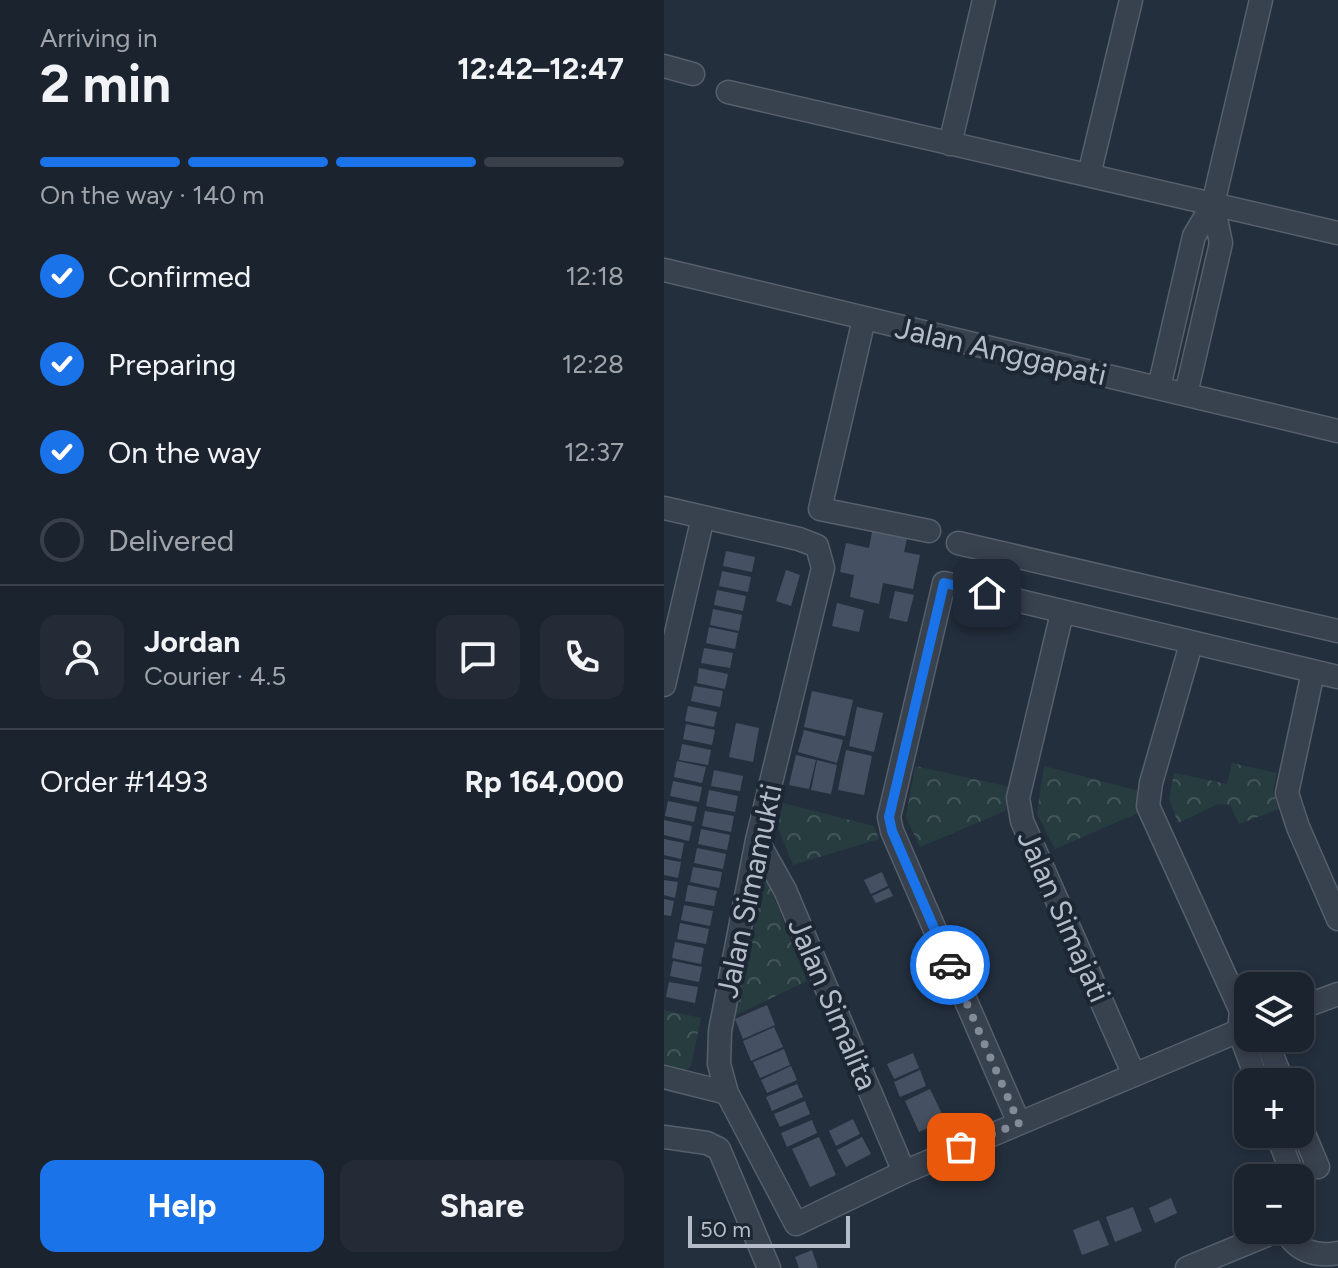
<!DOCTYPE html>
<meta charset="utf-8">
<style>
:root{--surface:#1b232e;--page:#242b36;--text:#f1f3f6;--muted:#a0a4aa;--line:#39404a;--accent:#1a73e8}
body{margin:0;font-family:Figtree,sans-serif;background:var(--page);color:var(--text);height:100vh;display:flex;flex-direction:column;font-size:30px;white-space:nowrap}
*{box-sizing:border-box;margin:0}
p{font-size:26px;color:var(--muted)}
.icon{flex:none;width:44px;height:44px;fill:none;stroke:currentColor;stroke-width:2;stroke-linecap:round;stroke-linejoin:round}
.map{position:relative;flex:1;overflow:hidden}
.sheet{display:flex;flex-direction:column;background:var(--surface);width:664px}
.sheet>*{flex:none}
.fabs{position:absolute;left:570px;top:972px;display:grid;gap:16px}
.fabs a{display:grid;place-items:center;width:80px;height:80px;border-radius:16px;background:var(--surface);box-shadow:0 4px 12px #0003,0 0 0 2px var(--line);font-size:40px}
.scale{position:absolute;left:24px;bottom:20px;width:162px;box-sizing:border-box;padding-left:8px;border:4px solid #b4bcc9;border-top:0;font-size:22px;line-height:28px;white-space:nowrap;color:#b4bcc9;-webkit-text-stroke:6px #1d2633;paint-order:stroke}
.pin{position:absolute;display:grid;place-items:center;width:68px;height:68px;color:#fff;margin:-34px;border-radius:16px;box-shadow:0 4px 12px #0006}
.courier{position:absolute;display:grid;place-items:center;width:80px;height:80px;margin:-40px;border:6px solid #1a73e8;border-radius:50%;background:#fff;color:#222;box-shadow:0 2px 10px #0007}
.headline em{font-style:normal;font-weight:700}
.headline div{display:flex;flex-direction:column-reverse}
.headline{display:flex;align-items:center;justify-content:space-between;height:136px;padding:0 40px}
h1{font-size:52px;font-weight:700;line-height:60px}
.bar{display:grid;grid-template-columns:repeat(4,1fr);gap:12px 8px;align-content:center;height:96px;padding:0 40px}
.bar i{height:10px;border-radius:6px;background:var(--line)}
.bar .on{background:var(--accent)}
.bar p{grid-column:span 4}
.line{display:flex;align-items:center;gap:20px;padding:0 40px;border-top:2px solid var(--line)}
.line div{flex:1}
.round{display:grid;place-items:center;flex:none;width:84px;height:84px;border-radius:16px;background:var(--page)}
ol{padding:0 40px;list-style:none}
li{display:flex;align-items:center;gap:24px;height:88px}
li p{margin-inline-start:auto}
li .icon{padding:8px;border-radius:50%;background:var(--accent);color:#fff;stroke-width:4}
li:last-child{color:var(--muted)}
li i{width:44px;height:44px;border:4px solid var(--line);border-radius:50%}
.button{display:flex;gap:16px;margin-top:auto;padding:16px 40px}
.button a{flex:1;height:92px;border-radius:16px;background:var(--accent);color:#fff;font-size:32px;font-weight:700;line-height:92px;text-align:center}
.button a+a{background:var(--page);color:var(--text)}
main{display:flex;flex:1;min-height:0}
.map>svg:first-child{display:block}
.park{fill:url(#park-crowns)}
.building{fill:#455162}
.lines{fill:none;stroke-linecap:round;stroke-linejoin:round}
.minor-casing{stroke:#565f6c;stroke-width:25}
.minor{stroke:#38414e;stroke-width:22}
.done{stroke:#828b98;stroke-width:8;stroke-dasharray:0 14.4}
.route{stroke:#1a73e8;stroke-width:10}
.labels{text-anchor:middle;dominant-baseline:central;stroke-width:8;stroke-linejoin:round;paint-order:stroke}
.street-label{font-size:30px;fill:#b4bcc9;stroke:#1d2633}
</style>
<main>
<section class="sheet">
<div class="headline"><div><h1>2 min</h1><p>Arriving in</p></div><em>12:42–12:47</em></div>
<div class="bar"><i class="on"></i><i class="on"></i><i class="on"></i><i></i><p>On the way · 140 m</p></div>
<ol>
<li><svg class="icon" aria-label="check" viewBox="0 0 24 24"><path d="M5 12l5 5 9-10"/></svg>Confirmed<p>12:18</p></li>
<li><svg class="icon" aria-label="check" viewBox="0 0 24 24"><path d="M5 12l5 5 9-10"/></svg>Preparing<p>12:28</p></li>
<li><svg class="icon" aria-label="check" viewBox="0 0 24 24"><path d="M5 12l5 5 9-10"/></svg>On the way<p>12:37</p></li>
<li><i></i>Delivered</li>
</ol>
<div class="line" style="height:144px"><a class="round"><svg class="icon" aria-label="person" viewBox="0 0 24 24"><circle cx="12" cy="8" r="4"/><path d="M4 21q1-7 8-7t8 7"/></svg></a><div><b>Jordan</b><p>Courier · 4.5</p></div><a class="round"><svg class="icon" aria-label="chat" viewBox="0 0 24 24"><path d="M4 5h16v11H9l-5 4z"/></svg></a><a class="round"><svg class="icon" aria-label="phone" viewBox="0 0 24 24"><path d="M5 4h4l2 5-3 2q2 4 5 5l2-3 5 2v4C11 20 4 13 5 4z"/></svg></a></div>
<div class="line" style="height:104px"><div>Order #1493</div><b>Rp 164,000</b></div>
<div class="button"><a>Help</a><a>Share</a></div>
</section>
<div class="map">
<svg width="674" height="1268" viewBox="0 0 674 1268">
<defs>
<pattern id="park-crowns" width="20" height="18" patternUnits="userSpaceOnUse" patternTransform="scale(2)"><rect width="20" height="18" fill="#263c3f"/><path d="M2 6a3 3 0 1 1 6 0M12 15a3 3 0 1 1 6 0" fill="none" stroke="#435659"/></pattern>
</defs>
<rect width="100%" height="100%" fill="#242f3e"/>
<path class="park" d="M568,763l45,10 -4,18 6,18 -40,15 -9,-19 -12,-1 -40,19 -9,-24 5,-26 53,11z
M251,766l95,21 -5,24 -85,36 -14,-30z
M380,766l98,26 -2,20 -85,37 -18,-35z
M119,803l91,23 5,13 -86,26 -15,-37z
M101,875l42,106 -77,37 16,-53z
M0,1010l37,8 -10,48 -6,5 -21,-6z"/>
<path class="building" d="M209,527l35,7 -4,18 16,3 -7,34 -30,-6 -4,21 -29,-7 4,-22 -14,-3 6,-29 23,5z
M62,551l29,6 -3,15 -29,-6z
M122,570l14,5 -9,31 -15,-5z
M58,571l29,6 -3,15 -29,-6z
M53,590l29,6 -3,15 -29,-6z
M231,591l19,4 -7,27 -18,-4z
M173,603l27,7 -5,22 -27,-6z
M49,609l29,6 -3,16 -29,-6z
M45,627l29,6 -3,16 -29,-6z
M40,648l29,5 -3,15 -29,-5z
M35,668l29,6 -3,15 -28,-6z
M30,686l29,5 -3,16 -29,-6z
M148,691l41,9 -8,36 -41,-9z
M24,706l29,6 -3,15 -29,-6z
M193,707l26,6 -9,39 -25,-6z
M72,723l23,5 -6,34 -24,-5z
M22,724l29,6 -3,15 -29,-6z
M140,730l39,10 -6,23 -39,-11z
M18,744l29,6 -3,15 -29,-5z
M182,750l26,6 -8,39 -26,-5z
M132,755l20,5 -7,29 -20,-4z
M153,760l20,5 -6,29 -20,-4z
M13,761l29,6 -4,16 -28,-6z
M50,770l29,6 -3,15 -29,-5z
M9,781l29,6 -3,15 -29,-6z
M45,790l29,6 -3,16 -29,-6z
M4,801l29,6 -3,15 -29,-6z
M41,811l29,5 -3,16 -29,-6z
M0,820l28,6 -3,15 -25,-6z
M37,829l29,6 -3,15 -29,-6z
M0,839l20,4 -3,16 -17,-4z
M33,848l29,6 -3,15 -29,-6z
M0,859l17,3 -3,16 -14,-3z
M29,867l29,5 -3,16 -29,-6z
M218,872l6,14 -17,8 -7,-14z
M0,880l14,2 -3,16 -11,-3z
M24,885l29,6 -3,15 -29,-5z
M225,888l4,8 -17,7 -4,-7z
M0,899l10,2 -3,15 -7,-1z
M20,905l29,6 -3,15 -29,-6z
M16,923l29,6 -3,15 -29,-5z
M11,942l29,6 -3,16 -29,-6z
M9,961l29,6 -3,15 -29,-6z
M5,982l29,5 -3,16 -29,-6z
M103,1005l8,20 -32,14 -8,-20z
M110,1027l9,20 -32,14 -8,-20z
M120,1049l6,16 -30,13 -7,-16z
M249,1053l6,15 -25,11 -7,-15z
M127,1066l6,14 -30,13 -6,-13z
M256,1070l6,16 -26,11 -6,-15z
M133,1084l6,13 -31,14 -6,-14z
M266,1089l15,31 -26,12 -14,-31z
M141,1101l5,13 -30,13 -6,-13z
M189,1119l7,15 -24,12 -7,-15z
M148,1120l5,13 -30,14 -6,-14z
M155,1137l17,38 -26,12 -18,-38z
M198,1137l9,17 -25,13 -9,-17z
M507,1198l6,15 -22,10 -6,-15z
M469,1207l9,24 -27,11 -9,-25z
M435,1220l10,25 -27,10 -9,-25z
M148,1250l6,18h-19l-4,-11z"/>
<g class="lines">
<defs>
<path id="minor" d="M0,66l29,8
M64,92l610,141
M286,144l34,-144
M425,175l42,-175
M549,204l48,-204
M0,270l674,161
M200,319l-44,190 109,22
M495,388l35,-152 19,-32 8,39 -35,151
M0,508l135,31 18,7 6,22 -66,272 -37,191 -1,33 8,29 69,131 108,-52 344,-145
M294,543l380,88
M398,613l-44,185 4,23 112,254
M527,644l-40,139 -3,23 93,205 -2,20 19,51
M649,672l-26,121 11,34 40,92
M0,685l39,-168
M93,840l28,50 119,282
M636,1008l38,-14
M601,1038l18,44
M0,1077l63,16
M355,1123l-127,-292 -3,-14 55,-234 394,94
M636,1124l18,43
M613,1134l17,44
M0,1137l43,6 12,6 50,119
M621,1230c12,21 30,27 53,23
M523,1268l92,-38"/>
</defs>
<use href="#minor" class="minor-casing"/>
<use href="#minor" class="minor"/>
</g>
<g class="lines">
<path class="done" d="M286,965l69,158 -58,24"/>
<path class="route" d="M286,965l-58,-134 -3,-14 55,-234 43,10"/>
</g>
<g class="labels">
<g class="street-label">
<text transform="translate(337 351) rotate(13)">Jalan Anggapati</text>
<text transform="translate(85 891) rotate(-78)">Jalan Simamukti</text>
<text transform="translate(400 916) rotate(66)">Jalan Simajati</text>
<text transform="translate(169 1004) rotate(67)">Jalan Simalita</text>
</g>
</g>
</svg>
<div class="fabs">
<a><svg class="icon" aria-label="layers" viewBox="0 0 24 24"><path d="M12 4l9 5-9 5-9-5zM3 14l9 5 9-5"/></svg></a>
<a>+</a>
<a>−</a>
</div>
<div class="scale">50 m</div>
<div class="pin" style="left:297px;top:1147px;background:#ea580c"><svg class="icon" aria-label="bag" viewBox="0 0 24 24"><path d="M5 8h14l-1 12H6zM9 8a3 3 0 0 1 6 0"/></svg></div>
<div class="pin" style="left:323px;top:593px;background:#1f2937"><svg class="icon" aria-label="home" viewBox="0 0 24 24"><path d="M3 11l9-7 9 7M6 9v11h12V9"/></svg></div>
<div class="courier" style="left:286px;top:965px"><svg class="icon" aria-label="car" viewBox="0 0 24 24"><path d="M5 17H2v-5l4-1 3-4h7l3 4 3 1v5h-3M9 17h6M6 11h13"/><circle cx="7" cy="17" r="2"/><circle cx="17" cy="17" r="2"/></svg></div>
</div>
</main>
